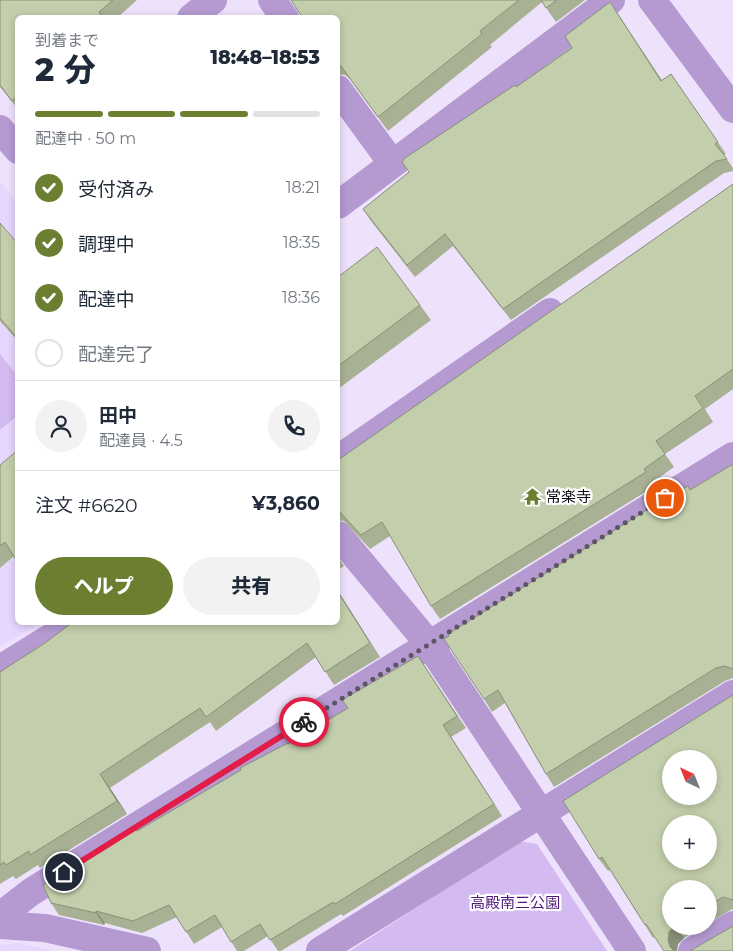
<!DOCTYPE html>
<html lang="ja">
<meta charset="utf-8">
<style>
:root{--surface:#fff;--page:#f2f2f3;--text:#1f2937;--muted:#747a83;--line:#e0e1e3;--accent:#6c7f30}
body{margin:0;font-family:Montserrat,"Noto Sans JP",sans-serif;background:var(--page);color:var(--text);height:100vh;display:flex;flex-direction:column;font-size:19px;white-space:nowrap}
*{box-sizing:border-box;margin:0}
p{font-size:16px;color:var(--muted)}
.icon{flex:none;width:28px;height:28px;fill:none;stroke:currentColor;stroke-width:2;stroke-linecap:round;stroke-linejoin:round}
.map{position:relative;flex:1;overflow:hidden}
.panel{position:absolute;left:15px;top:15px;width:325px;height:610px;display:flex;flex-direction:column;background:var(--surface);border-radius:8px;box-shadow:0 2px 8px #0003}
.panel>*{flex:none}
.needle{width:32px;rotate:317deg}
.tools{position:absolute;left:662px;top:750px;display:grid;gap:10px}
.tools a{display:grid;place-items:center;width:55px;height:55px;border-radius:50%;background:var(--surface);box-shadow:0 2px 8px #0003;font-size:25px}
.pin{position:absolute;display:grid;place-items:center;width:42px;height:42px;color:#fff;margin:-21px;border:2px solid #fff;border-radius:50%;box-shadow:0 1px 5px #0007}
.courier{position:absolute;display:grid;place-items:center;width:50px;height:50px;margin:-25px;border:4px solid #e11d48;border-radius:50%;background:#fff;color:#222;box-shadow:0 1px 6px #0007}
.overview em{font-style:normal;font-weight:800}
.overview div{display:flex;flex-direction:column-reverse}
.overview{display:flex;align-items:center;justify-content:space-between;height:85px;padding:0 20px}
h1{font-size:32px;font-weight:800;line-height:38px}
.bar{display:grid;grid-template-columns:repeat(4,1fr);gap:8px 5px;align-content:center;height:60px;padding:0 20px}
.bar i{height:6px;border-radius:4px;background:var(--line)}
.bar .active{background:var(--accent)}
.bar p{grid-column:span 4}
.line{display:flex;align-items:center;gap:12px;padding:0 20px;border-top:1px solid var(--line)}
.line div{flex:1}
.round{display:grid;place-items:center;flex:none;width:52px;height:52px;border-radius:26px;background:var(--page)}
ol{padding:0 20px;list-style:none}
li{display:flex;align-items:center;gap:15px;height:55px}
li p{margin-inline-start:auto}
li .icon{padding:5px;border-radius:50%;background:var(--accent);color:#fff;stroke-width:4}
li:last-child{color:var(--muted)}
li i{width:28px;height:28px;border:2px solid var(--line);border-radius:50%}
.action{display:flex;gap:10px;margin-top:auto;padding:10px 20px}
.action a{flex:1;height:58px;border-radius:30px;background:var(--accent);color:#fff;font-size:20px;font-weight:800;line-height:58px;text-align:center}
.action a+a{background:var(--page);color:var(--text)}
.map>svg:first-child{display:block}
.built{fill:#e7d6fd}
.green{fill:#d3baf0}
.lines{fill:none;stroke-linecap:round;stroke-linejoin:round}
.minor{stroke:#b49ad1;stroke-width:28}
.wall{fill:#a8b194}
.shaded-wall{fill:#889078}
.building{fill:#c3ceac;stroke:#889078;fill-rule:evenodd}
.done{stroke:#5d5565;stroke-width:5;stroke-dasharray:0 9}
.route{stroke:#e11d48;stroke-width:6}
.labels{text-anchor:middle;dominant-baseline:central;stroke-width:4.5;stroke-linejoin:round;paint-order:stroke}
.poi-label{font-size:15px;fill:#0f0a14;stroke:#fff;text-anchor:start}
.park-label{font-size:15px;fill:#511a7b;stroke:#fff}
</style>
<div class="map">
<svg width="733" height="951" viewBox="0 0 733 951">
<rect width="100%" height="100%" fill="#ede1fb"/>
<path class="built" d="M0,182l18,21v419l22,1 -40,24z
M18,943l36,8h-54v-6z"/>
<path class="green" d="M0,354l17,21v41l-17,14z
M519,841l18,3 70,107h-257z"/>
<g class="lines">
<path class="minor" d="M272,0l13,18
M652,0l81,109
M191,18l22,-18
M338,89l54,74
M0,129l18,21
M338,205l273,-205
M338,459l212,-147
M338,535l91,109 203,307
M0,669l76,-47
M0,916l31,-24 702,-436
M0,925l45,3 102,23
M320,951l413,-257
M692,951l41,-26"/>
</g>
<path class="wall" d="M0,0h137l-20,18h-99v91l-18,-22z
M291,0h294l-29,22 -14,-20 -52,43 2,2 -104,84 -38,-52 -5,-4 -7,-1v-56z
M618,14l44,66 9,-6 55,80 -2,1 9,13v3l-9,2 -213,147 -58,-74 -38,31 -44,-56 -8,-12 153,-122z
M338,114l2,5 -2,2z
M733,184v205l-28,20 8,13 -48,32 9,13 -21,15 2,4 -215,133 -9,-13 -41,-70 -20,13 -26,-28 -6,-1v-60z
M0,223l18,21v97l-18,-20z
M338,277l82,28 11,15 -93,69z
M733,464v214l-8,3 -171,106 -8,-13 -41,-71 -13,9 -8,-13 206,-209z
M0,465l14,91 -14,12z
M338,557l6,9 -6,4z
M338,591l42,66 -46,28 -18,-28 -100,74 -6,-9 -100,66 17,26 -87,54 -2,-3 -22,14 -3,-3 -13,8v-212l45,-29z
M426,668l40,60 -15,9 51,79 -159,100 -2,-2 -60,37h-3l-10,-15 -24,15h-7l-15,-24 -28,17 -17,-27 -35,16 -37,-10 -1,2 -45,-10 -8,-12 86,-72 152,-87z
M733,695v215l-1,-1 -23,14v-34l-38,37h32l-19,12 -6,6 -23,-7 -2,1 -8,-13 -35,-55 -2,1 -9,-12z"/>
<path class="shaded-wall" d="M338,591l42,66 -42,-65z
M443,725l8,12 51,79 -8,-12z
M100,774l10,14 17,26 -10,-13z
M96,911l9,12 -1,2 -8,-12z
M674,926h2l8,12 -6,6 -1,7h-4l-3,-4 -2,-7 1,-8z"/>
<path class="building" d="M0,0h113l-14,12 4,6h-85v78l-6,5 -12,-16z
M291,0h228l-39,31 2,3 -104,83 -37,-51 -3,-3v-45h-35z
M541,0h16l-11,8z
M610,2l51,79 10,-7 47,68 -3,2 12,15 -11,2 -213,148 -58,-75 -38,31 -44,-56 46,-37 -7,-10 3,-4 110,-73 1,2 56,-39 -7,-12z
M733,184v185l-38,27 8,12 -47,33 9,13 -21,15 2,3 -215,134 -49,-84 -21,13 -23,-25v-50z
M0,223l18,21v95l-18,-21z
M377,247l43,58 -82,61v-89z
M18,450v113l-13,-21 -5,4v-81z
M733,464v205l-9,-3 -8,2 -170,106 -48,-84 -14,9 -40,-60 5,-3 -1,-2 218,-136 22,-12 2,4z
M338,592l32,51 -45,29 -18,-29 -101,74 -6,-9 -100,66 17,27 -87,54 -1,-4 -23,14 -2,-3 -4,3v-193l45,-29 28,-21h265z
M418,656l39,60 -14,9 51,79 -159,100 -2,-2 -63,38 -10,-16 -29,18 -16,-27 -29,17 -17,-27 -36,16 -37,-10v2l-45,-10 -8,-18 92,-57 2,3 104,-61 -1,-2 48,-25v1l60,-36 -6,-8z
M733,695v205l-10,-3 -14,9v-17h-38v37h3l-5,6 -1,8 2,7 4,4h-10l-18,-27 -1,1 -43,-68 -3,2 -36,-58zM671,759h38v37h-38zM671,824h38v37h-38z
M733,926v25h-43z"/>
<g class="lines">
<path class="done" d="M304,722l361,-224"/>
<path class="route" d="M64,872l240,-150"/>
</g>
<defs>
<symbol id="temple-bare" viewBox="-9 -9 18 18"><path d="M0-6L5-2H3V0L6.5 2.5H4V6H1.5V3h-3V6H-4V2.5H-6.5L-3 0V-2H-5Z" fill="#6c7f30" stroke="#fff" stroke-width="2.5" paint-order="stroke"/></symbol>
</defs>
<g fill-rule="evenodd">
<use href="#temple-bare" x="520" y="484" width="25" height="25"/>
</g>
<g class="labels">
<g class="poi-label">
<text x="546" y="496">常楽寺</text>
</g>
<g class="park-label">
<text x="515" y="902">高殿南三公園</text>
</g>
</g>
</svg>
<div class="tools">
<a><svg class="needle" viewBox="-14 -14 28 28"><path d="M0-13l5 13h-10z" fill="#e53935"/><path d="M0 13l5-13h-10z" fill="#747a83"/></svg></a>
<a>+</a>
<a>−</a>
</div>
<div class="pin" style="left:665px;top:498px;background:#ea580c"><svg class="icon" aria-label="bag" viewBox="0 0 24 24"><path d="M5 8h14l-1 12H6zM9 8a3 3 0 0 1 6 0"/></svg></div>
<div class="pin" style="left:64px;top:872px;background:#1f2937"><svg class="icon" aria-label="home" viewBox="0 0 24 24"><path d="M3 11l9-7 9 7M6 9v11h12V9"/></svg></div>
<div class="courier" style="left:304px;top:722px"><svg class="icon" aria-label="bike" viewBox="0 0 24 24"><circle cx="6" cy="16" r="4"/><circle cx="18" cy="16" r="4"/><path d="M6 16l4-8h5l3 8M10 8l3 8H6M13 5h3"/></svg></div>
<section class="panel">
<div class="overview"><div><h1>2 分</h1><p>到着まで</p></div><em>18:48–18:53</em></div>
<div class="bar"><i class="active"></i><i class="active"></i><i class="active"></i><i></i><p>配達中 · 50 m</p></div>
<ol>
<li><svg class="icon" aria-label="check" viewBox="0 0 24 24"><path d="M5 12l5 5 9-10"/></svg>受付済み<p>18:21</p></li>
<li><svg class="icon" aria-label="check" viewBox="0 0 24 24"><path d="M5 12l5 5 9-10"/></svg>調理中<p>18:35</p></li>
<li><svg class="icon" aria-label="check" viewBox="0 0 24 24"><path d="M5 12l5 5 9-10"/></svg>配達中<p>18:36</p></li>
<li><i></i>配達完了</li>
</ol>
<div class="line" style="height:90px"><a class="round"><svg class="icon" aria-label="person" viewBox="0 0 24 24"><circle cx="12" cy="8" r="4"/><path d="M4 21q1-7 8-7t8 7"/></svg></a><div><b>田中</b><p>配達員 · 4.5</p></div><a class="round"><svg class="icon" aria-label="phone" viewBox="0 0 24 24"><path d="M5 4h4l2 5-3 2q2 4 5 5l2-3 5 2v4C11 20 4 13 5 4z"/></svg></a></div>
<div class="line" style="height:65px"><div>注文 #6620</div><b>¥3,860</b></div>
<div class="action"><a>ヘルプ</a><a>共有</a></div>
</section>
</div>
